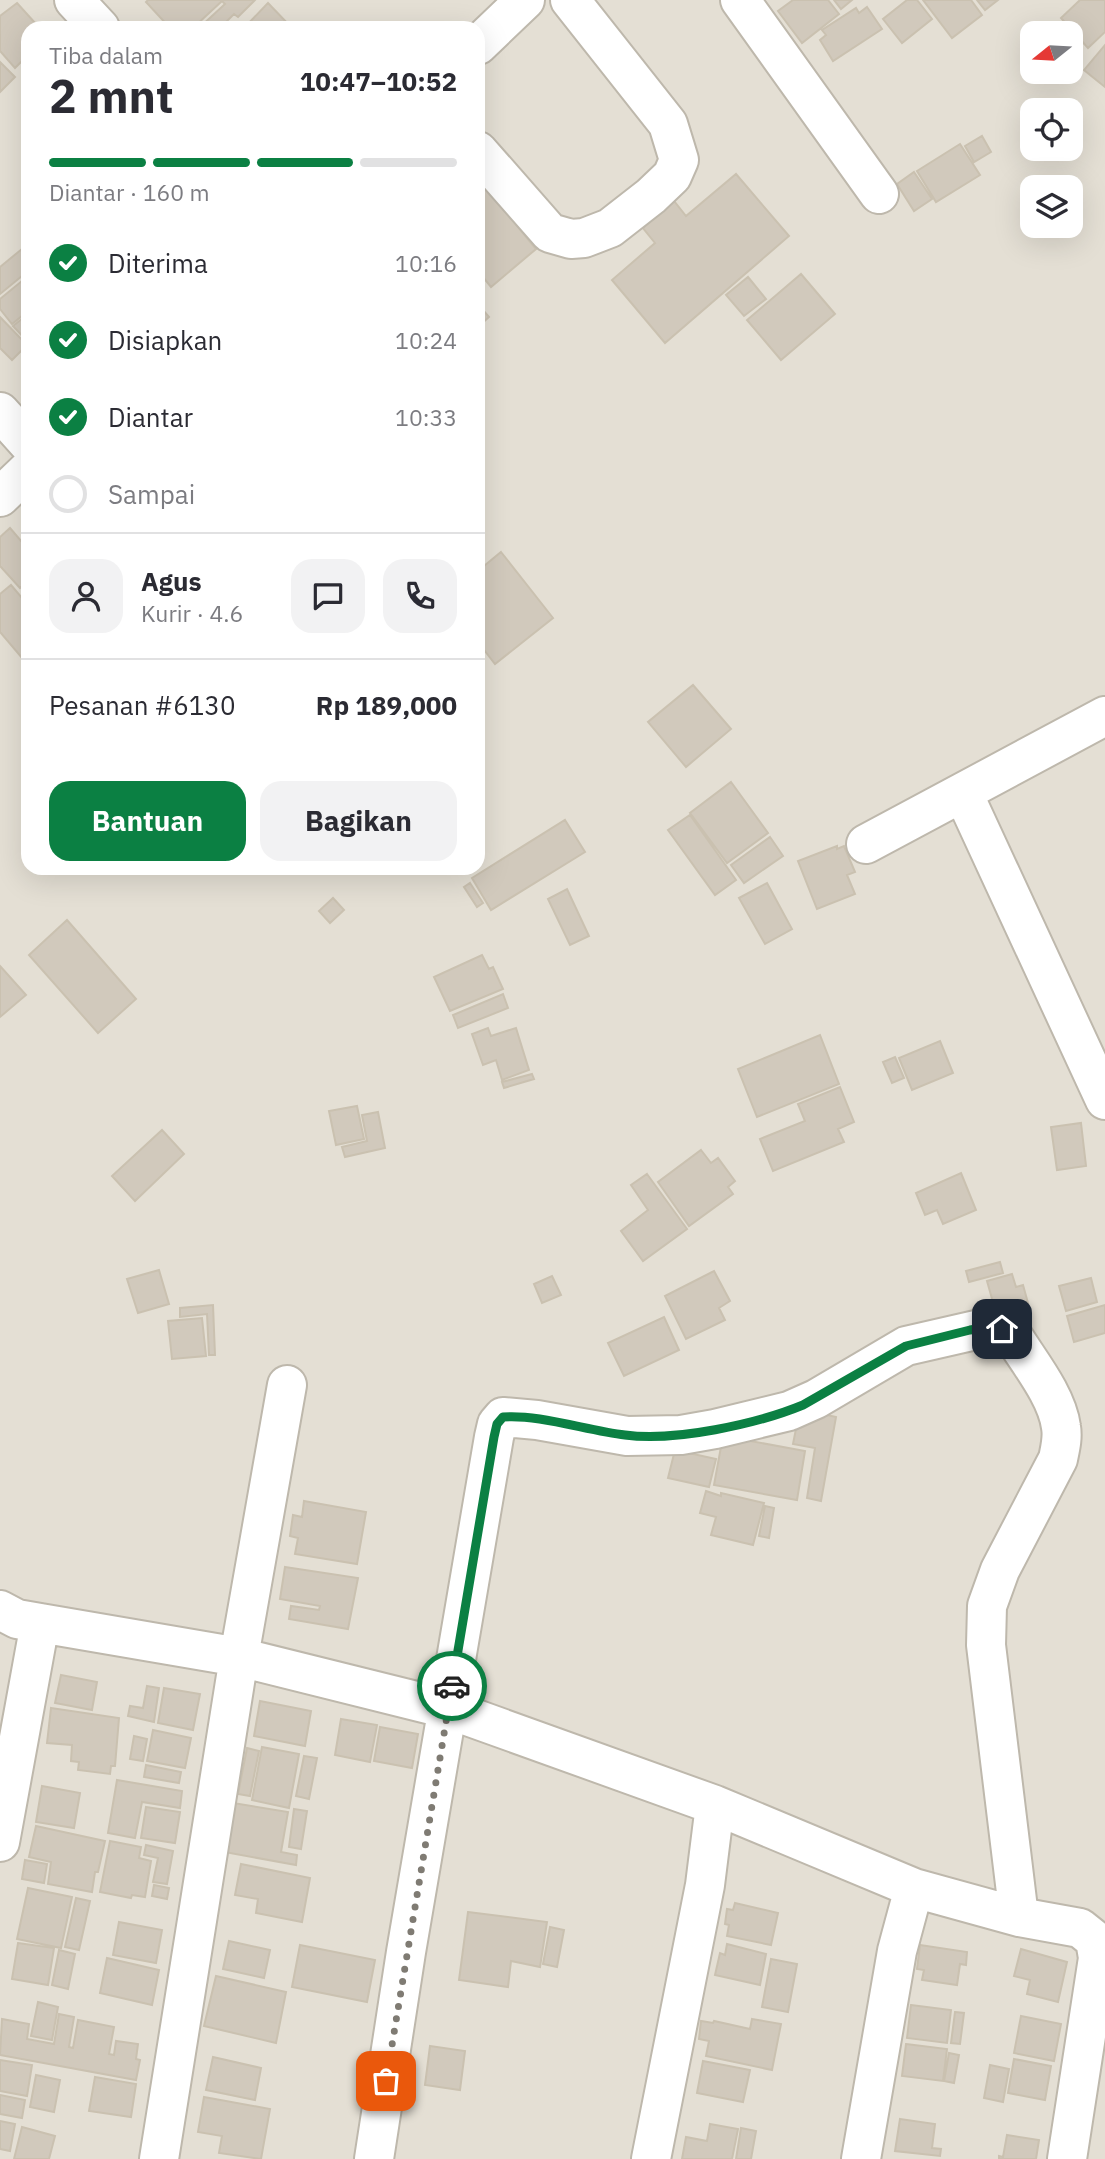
<!DOCTYPE html>
<html lang="id">
<meta charset="utf-8">
<style>
:root{--surface:#fff;--page:#f2f2f3;--text:#2b2b33;--muted:#7c7c81;--line:#e1e1e2;--accent:#0b8043}
body{margin:0;font-family:"IBM Plex Sans",sans-serif;background:var(--page);color:var(--text);height:100vh;display:flex;flex-direction:column;font-size:26px;white-space:nowrap}
*{box-sizing:border-box;margin:0}
p{font-size:23px;color:var(--muted)}
.icon{flex:none;width:38px;height:38px;fill:none;stroke:currentColor;stroke-width:2;stroke-linecap:round;stroke-linejoin:round}
.map{position:relative;flex:1;overflow:hidden}
.details{position:absolute;left:21px;top:21px;width:464px;height:854px;display:flex;flex-direction:column;background:var(--surface);border-radius:21px;box-shadow:0 7px 28px #0002}
.details>*{flex:none}
.needle{width:46px;rotate:252deg}
.buttons{position:absolute;left:1020px;top:21px;display:grid;gap:14px}
.buttons a{display:grid;place-items:center;width:63px;height:63px;border-radius:14px;background:var(--surface);box-shadow:0 7px 28px #0002;font-size:35px}
.pin{position:absolute;display:grid;place-items:center;width:60px;height:60px;color:#fff;margin:-30px;border-radius:14px;box-shadow:0 4px 10px #0006}
.courier{position:absolute;display:grid;place-items:center;width:70px;height:70px;margin:-35px;border:5px solid #0b8043;border-radius:50%;background:#fff;color:#222;box-shadow:0 2px 9px #0007}
.summary em{font-style:normal;font-weight:800}
.summary div{display:flex;flex-direction:column-reverse}
.summary{display:flex;align-items:center;justify-content:space-between;height:119px;padding:0 28px}
h1{font-size:46px;font-weight:800;line-height:52px}
.bar{display:grid;grid-template-columns:repeat(4,1fr);gap:10px 7px;align-content:center;height:84px;padding:0 28px}
.bar i{height:9px;border-radius:5px;background:var(--line)}
.bar .current{background:var(--accent)}
.bar p{grid-column:span 4}
.line{display:flex;align-items:center;gap:18px;padding:0 28px;border-top:2px solid var(--line)}
.line div{flex:1}
.round{display:grid;place-items:center;flex:none;width:74px;height:74px;border-radius:21px;background:var(--page)}
ol{padding:0 28px;list-style:none}
li{display:flex;align-items:center;gap:21px;height:77px}
li p{margin-inline-start:auto}
li .icon{padding:7px;border-radius:50%;background:var(--accent);color:#fff;stroke-width:4}
li:last-child{color:var(--muted)}
li i{width:38px;height:38px;border:4px solid var(--line);border-radius:50%}
.button{display:flex;gap:14px;margin-top:auto;padding:14px 28px}
.button a{flex:1;height:80px;border-radius:21px;background:var(--accent);color:#fff;font-size:28px;font-weight:800;line-height:80px;text-align:center}
.button a+a{background:var(--page);color:var(--text)}
.map>svg:first-child{display:block}
.residential{fill:#e4dfd4;fill-rule:evenodd}
.building{fill:#d1c9bc;stroke:#cac1b0;stroke-width:2}
.lines{fill:none;stroke-linecap:round;stroke-linejoin:round}
.minor-casing{stroke:#beb8ac;stroke-width:42}
.minor{stroke:#fff;stroke-width:38}
.done{stroke:#7f7b73;stroke-width:7;stroke-dasharray:0 12.6}
.route{stroke:#0b8043;stroke-width:9}
</style>
<div class="map">
<svg width="1105" height="2159" viewBox="0 0 1105 2159">
<rect width="100%" height="100%" fill="#f0ede5"/>
<path class="residential" d="M0,0h1105v2159h-1105zM28,28h450v840h-450zM1032,33h39v39h-39zM1032,110h39v39h-39zM1032,187h39v39h-39z"/>
<path class="building" d="M148,0h107l-17,17 -4,-3 -14,14h-21l26,-24 -3,-3 -29,27h-23l-24,-26z
M793,0h35l11,14 -37,29 -24,-32z
M834,0h18l-11,9z
M907,0h10l15,19 -30,24 -19,-24z
M923,0h48l11,15 -30,23z
M977,0h21l-13,10z
M1080,0h25v32l-17,16 -27,-30z
M17,3l19,21 -8,4v27l-13,13 -15,-17v-35z
M268,3l24,25h-48z
M867,7l15,22 -49,32 -13,-21 6,-5 -4,-5 34,-22 3,5z
M1105,45v42l-21,-17z
M0,62l15,15 -15,15z
M982,136l9,16 -17,10 -9,-16z
M960,144l20,31 -44,27 -19,-31z
M914,172l18,27 -18,12 -17,-27z
M736,174l53,62 -124,107 -53,-63 43,-37 -12,-15 31,-27 12,15z
M483,184l53,65 -45,38 -13,-16v-83z
M28,244v27l-28,23v-27z
M801,274l34,40 -54,46 -34,-40z
M28,276v35l-16,13 -12,-15v-10z
M748,277l18,22 -22,17 -18,-21z
M482,309l7,8 -11,10v-16z
M28,314v28l-15,-16z
M0,317l27,28 -15,15 -12,-12z
M10,528l18,21v32l-8,7 -20,-22v-29z
M501,552l52,66 -58,46 -17,-22v-71z
M11,585l17,20v60l-28,-33v-38z
M693,685l38,44 -45,38 -38,-45z
M731,782l37,51 -41,30 -37,-50z
M690,815l46,65 -21,15 -47,-65z
M565,820l20,32 -94,58 -19,-32z
M770,837l13,19 -39,27 -13,-18z
M837,846v3l7,-3 11,26 -8,3 8,19 -38,15 -19,-48z
M470,883l13,20 -6,4 -13,-20z
M767,883l25,46 -27,15 -26,-46z
M567,889l22,47 -19,9 -22,-46z
M333,898l11,12 -14,13 -11,-12z
M67,920l69,79 -38,34 -69,-78z
M482,955l7,14 4,-2 10,22 -53,22 -16,-34z
M0,966l26,29 -26,22z
M503,994l5,14 -50,20 -5,-13z
M488,1028l3,8 25,-8 13,42 -27,10 -6,-20 -13,5 -11,-31z
M820,1035l19,49 -82,33 -19,-48z
M940,1041l13,32 -41,17 -13,-32z
M895,1057l9,21 -12,5 -9,-21z
M532,1074l2,5 -30,9 -2,-6z
M840,1087l14,35 -16,7 6,13 -71,29 -13,-32 45,-18 -7,-17z
M357,1106l7,33 -28,6 -7,-34z
M378,1112l7,36 -40,9 -3,-10 25,-6 -5,-26z
M1081,1123l5,43 -29,4 -6,-43z
M162,1130l22,24 -49,47 -23,-25z
M701,1150l10,13 7,-5 17,23 -7,6 5,7 -44,32 -31,-44z
M961,1173l15,37 -33,14 -6,-14 -12,5 -9,-22z
M647,1174l40,55 -44,32 -22,-30 27,-21 -17,-25z
M1000,1262l3,11 -34,9 -3,-11z
M159,1270l10,34 -31,9 -11,-34z
M714,1271l16,30 -11,7 6,12 -39,19 -21,-43z
M1012,1274l4,13 7,-2 5,18 -32,10 -9,-32z
M552,1276l9,19 -19,8 -8,-19z
M1091,1278l6,24 -31,9 -7,-25z
M213,1305l2,50h-6l-2,-41 -27,3v-9z
M1105,1305v28l-31,9 -7,-26z
M664,1317l15,33 -55,26 -16,-33z
M202,1318l4,38 -34,3 -4,-38z
M800,1409l36,8 -15,84 -14,-3 8,-50 -22,-4z
M723,1436l82,15 -8,49 -83,-15z
M675,1450l41,9 -7,28 -41,-9z
M706,1491l15,5v-3l43,10 -11,42 -42,-10 5,-18 -16,-4z
M304,1501l62,11 -9,52 -62,-10 3,-16 -8,-2 3,-21 9,2z
M765,1506l9,2 -5,30 -10,-2z
M285,1567l73,11 -10,51 -59,-10 2,-13 28,4 1,-4 -40,-7z
M61,1675l36,7 -5,28 -37,-7z
M147,1686l12,2 -5,34 -26,-6 2,-10 13,2z
M164,1688l36,6 -7,36 -35,-7z
M260,1701l51,10 -6,35 -51,-10z
M51,1708l68,10 -4,48h-4l-1,8 -32,-4 1,-8 -8,-1 1,-16 -25,-2z
M341,1719l36,6 -7,37 -35,-7z
M380,1727l38,7 -6,34 -38,-7z
M153,1730l38,8 -6,30 -38,-7z
M134,1736l13,3 -4,22 -13,-2z
M262,1747l37,7 -10,54 -37,-8z
M247,1748l12,3 -9,45 -12,-2z
M304,1756l13,2 -8,41 -13,-3z
M146,1765l35,7 -2,11 -35,-6z
M117,1780l65,11 -2,17 -38,-6 -7,36 -27,-5z
M42,1786l38,7 -6,35 -38,-6z
M227,1802l61,10 -7,40 16,3 -1,10 -77,-14z
M146,1807l34,5 -5,31 -34,-5z
M294,1809l13,2 -6,38 -12,-2z
M36,1826l69,15 -7,31h-3l-3,20 -44,-8 3,-22 -22,-5z
M110,1841l31,6 -2,11 12,3 -6,36 -13,-2 -1,3 -31,-6z
M146,1845l27,6 -6,33 -14,-2 5,-24 -14,-3z
M25,1860l22,4 -3,19 -22,-4z
M241,1864l69,14 -8,44 -46,-9 2,-14 -23,-4z
M154,1885l15,3 -2,11 -15,-3z
M28,1888l44,9 -11,51 -44,-9z
M76,1898l14,3 -11,49 -14,-3z
M735,1903l43,10 -7,32 -44,-9 2,-11 -4,-1 2,-15 6,1z
M468,1912l79,10 -7,45 -29,-6 -3,26 -49,-7z
M119,1922l43,8 -6,33 -43,-8z
M550,1927l14,3 -7,37 -14,-3z
M229,1941l41,9 -6,28 -41,-9z
M18,1943l36,5 -6,37 -36,-6z
M727,1944l39,10 -6,31 -45,-10 5,-22 5,2z
M300,1945l75,15 -8,42 -75,-15z
M920,1945l47,7 -1,13 -6,-1 -3,21 -35,-5 2,-10 -7,-1z
M1021,1949l46,13 -9,40 -31,-8 3,-14 -16,-4z
M59,1950l16,4 -7,35 -16,-4z
M107,1958l52,12 -7,35 -52,-12z
M771,1959l26,5 -9,48 -26,-5z
M216,1976l70,16 -10,51 -72,-17z
M38,2002l20,5 -6,33 -21,-4z
M911,2005l40,5 -4,33 -40,-5z
M955,2012l9,1 -4,31 -9,-1z
M59,2014l15,3 -5,30 4,1 5,-28 36,7 -5,27 5,1 2,-14 22,3 -2,15 4,1 -4,20 -136,-25 2,-36 27,5 -2,15 27,5z
M1021,2016l40,8 -7,37 -40,-8z
M752,2019l29,5 -9,46 -66,-14 3,-15 -10,-2 2,-18 12,2 1,-2 36,8z
M906,2044l41,5 -4,32 -41,-5z
M430,2046l35,5 -5,39 -35,-5z
M949,2053l10,2 -5,28 -10,-2z
M213,2057l48,11 -6,32 -49,-10z
M1014,2059l37,7 -6,34 -37,-7z
M0,2060l32,5 -5,31 -27,-5z
M703,2061l47,9 -7,32 -46,-9z
M990,2065l19,4 -6,33 -19,-4z
M36,2075l24,5 -6,32 -24,-5z
M95,2077l41,7 -5,33 -42,-6z
M0,2095l25,5 -3,18 -22,-4z
M204,2097l66,12 -9,50 -42,-6 3,-17 -24,-4z
M900,2119l35,5 -3,24 9,1 -1,7 -45,-5z
M0,2121l15,3 -5,27 -10,-2z
M710,2124l28,5 -6,30h-50l4,-22 21,4z
M22,2127l33,9 -6,23h-35z
M741,2128l15,3 -5,28h-15z
M1007,2135l32,5 -3,19h-37v-3l4,1z"/>
<g class="lines">
<defs>
<path id="minor" d="M74,0l26,28
M740,0l139,194
M478,45l47,-45
M478,151l72,82 21,6 13,-1 26,-10 41,-32 21,-20 7,-16 -11,-36 -98,-124
M0,412l28,31
M0,497l28,-27
M963,793l142,307
M866,844l239,-128
M0,1610l17,9 23,4 199,34 209,52 267,96 199,83 105,29 61,11 15,12 3,18 -31,201
M0,1842l40,-219
M159,2159l80,-502 48,-272
M374,2159l32,-207 88,-515 3,-13 6,-7 34,3 90,16 54,-1 34,-6 74,-18 27,-12 90,-53 83,-19 13,2 11,7c16,26 44,60 48,91 2,11 -1,22 -3,32l-58,111 -13,36 -1,39 33,272
M651,2159l54,-274 10,-80
M861,2159l36,-208 17,-63"/>
</defs>
<use href="#minor" class="minor-casing"/>
<use href="#minor" class="minor"/>
</g>
<g class="lines">
<path class="done" d="M386,2081l66,-395"/>
<path class="route" d="M452,1686l42,-249 3,-13 6,-7c36,-3 85,14 122,18 49,7 132,-11 178,-30l103,-59 64,-16 19,-3 13,2"/>
</g>
</svg>
<div class="buttons">
<a><svg class="needle" viewBox="-14 -14 28 28"><path d="M0-13l5 13h-10z" fill="#e53935"/><path d="M0 13l5-13h-10z" fill="#7c7c81"/></svg></a>
<a><svg class="icon" aria-label="locate" viewBox="0 0 24 24"><circle cx="12" cy="12" r="6"/><path d="M12 2v4M12 18v4M2 12h4M18 12h4"/></svg></a>
<a><svg class="icon" aria-label="layers" viewBox="0 0 24 24"><path d="M12 4l9 5-9 5-9-5zM3 14l9 5 9-5"/></svg></a>
</div>
<div class="pin" style="left:386px;top:2081px;background:#ea580c"><svg class="icon" aria-label="bag" viewBox="0 0 24 24"><path d="M5 8h14l-1 12H6zM9 8a3 3 0 0 1 6 0"/></svg></div>
<div class="pin" style="left:1002px;top:1329px;background:#1f2937"><svg class="icon" aria-label="home" viewBox="0 0 24 24"><path d="M3 11l9-7 9 7M6 9v11h12V9"/></svg></div>
<div class="courier" style="left:452px;top:1686px"><svg class="icon" aria-label="car" viewBox="0 0 24 24"><path d="M5 17H2v-5l4-1 3-4h7l3 4 3 1v5h-3M9 17h6M6 11h13"/><circle cx="7" cy="17" r="2"/><circle cx="17" cy="17" r="2"/></svg></div>
<section class="details">
<div class="summary"><div><h1>2 mnt</h1><p>Tiba dalam</p></div><em>10:47–10:52</em></div>
<div class="bar"><i class="current"></i><i class="current"></i><i class="current"></i><i></i><p>Diantar · 160 m</p></div>
<ol>
<li><svg class="icon" aria-label="check" viewBox="0 0 24 24"><path d="M5 12l5 5 9-10"/></svg>Diterima<p>10:16</p></li>
<li><svg class="icon" aria-label="check" viewBox="0 0 24 24"><path d="M5 12l5 5 9-10"/></svg>Disiapkan<p>10:24</p></li>
<li><svg class="icon" aria-label="check" viewBox="0 0 24 24"><path d="M5 12l5 5 9-10"/></svg>Diantar<p>10:33</p></li>
<li><i></i>Sampai</li>
</ol>
<div class="line" style="height:126px"><a class="round"><svg class="icon" aria-label="person" viewBox="0 0 24 24"><circle cx="12" cy="8" r="4"/><path d="M4 21q1-7 8-7t8 7"/></svg></a><div><b>Agus</b><p>Kurir · 4.6</p></div><a class="round"><svg class="icon" aria-label="chat" viewBox="0 0 24 24"><path d="M4 5h16v11H9l-5 4z"/></svg></a><a class="round"><svg class="icon" aria-label="phone" viewBox="0 0 24 24"><path d="M5 4h4l2 5-3 2q2 4 5 5l2-3 5 2v4C11 20 4 13 5 4z"/></svg></a></div>
<div class="line" style="height:91px"><div>Pesanan #6130</div><b>Rp 189,000</b></div>
<div class="button"><a>Bantuan</a><a>Bagikan</a></div>
</section>
</div>
